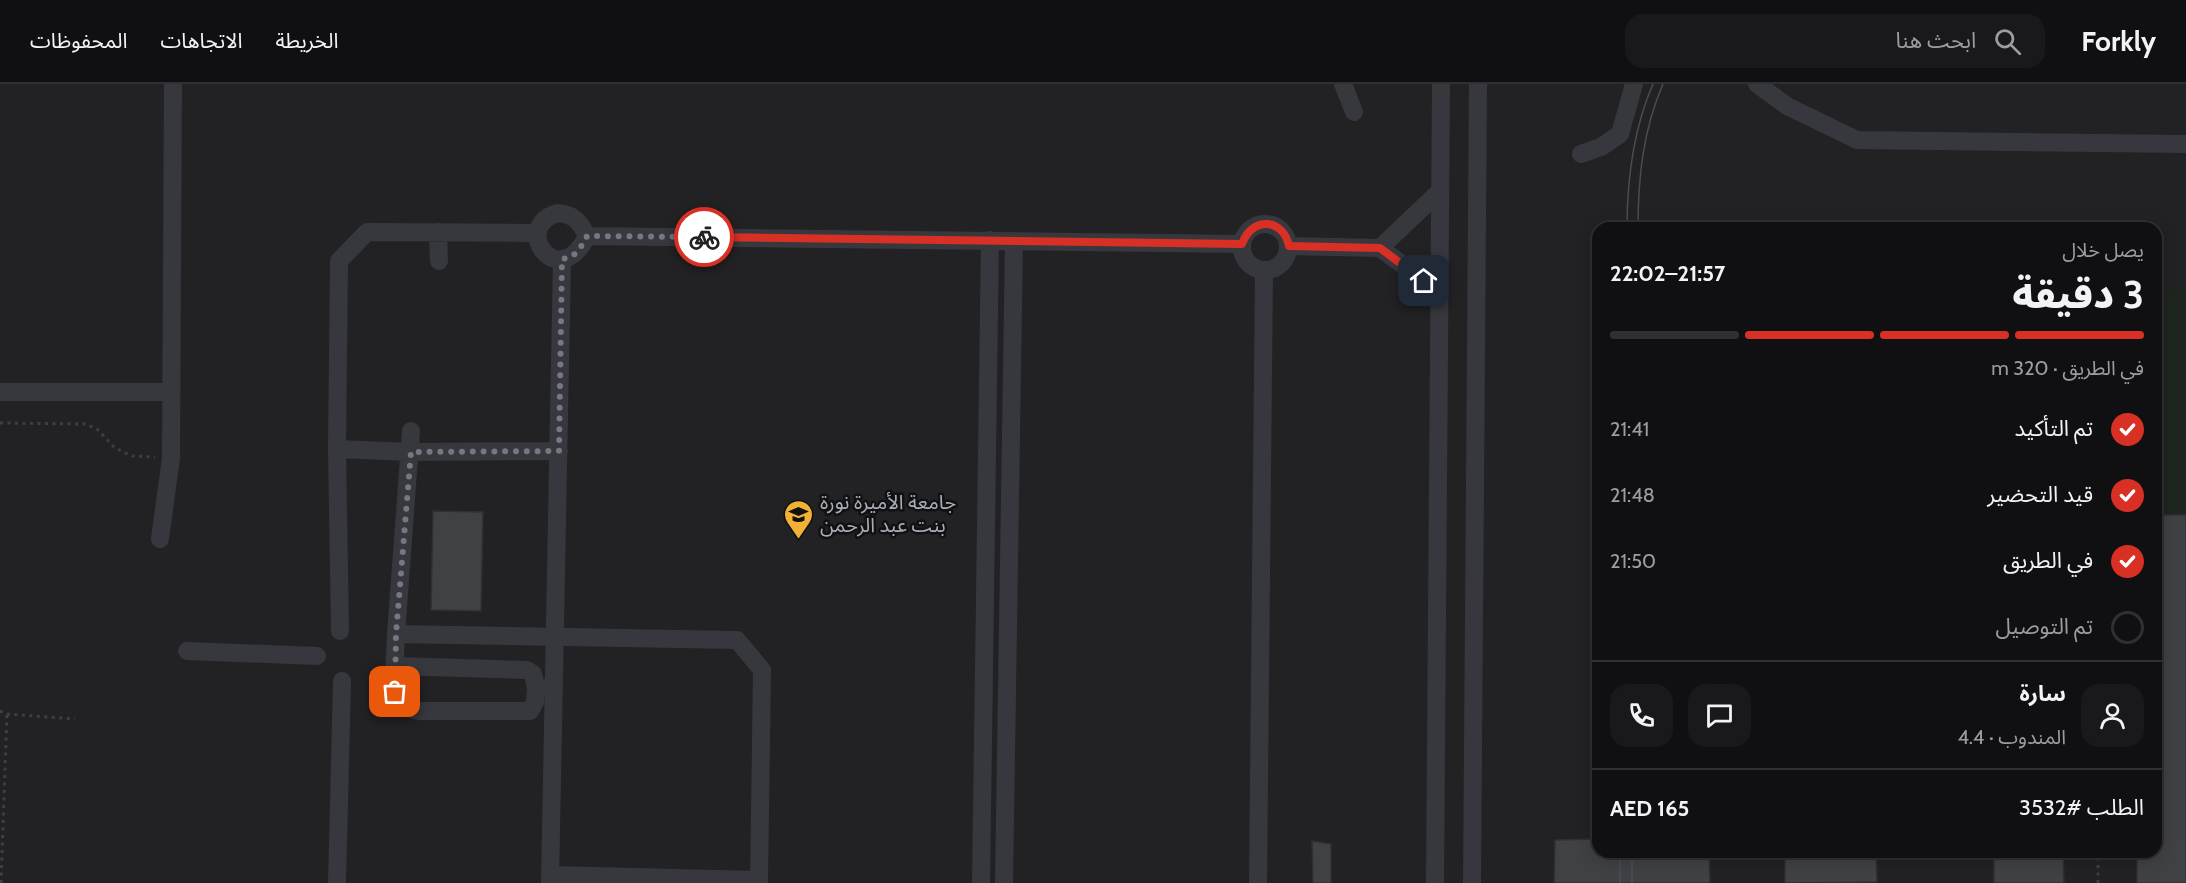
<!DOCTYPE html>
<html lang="ar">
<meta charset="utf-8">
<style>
:root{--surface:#101012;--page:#19191b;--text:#f1f3f6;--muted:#9c9d9f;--line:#303032;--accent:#d93025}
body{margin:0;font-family:Cabin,"Noto Sans Arabic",sans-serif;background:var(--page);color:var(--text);direction:rtl;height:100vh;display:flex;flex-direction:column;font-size:22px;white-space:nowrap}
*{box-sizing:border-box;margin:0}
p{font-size:20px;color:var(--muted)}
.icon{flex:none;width:33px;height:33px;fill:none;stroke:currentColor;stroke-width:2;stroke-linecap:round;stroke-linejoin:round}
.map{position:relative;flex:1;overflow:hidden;direction:ltr}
.details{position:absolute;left:1592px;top:138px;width:570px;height:636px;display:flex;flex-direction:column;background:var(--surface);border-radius:18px;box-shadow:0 3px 15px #0003,0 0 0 2px var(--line);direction:rtl}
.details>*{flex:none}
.pin{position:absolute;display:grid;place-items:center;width:51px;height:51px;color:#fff;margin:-26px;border-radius:12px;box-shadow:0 3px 9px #0006}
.courier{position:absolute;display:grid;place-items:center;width:60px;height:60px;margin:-30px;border:4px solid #d93025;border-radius:50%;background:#fff;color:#222;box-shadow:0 2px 8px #0007}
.overview em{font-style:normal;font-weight:800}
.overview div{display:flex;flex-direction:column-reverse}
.overview{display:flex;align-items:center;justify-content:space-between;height:102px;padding:0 18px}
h1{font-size:39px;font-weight:800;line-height:45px}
.bar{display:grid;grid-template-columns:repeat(4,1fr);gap:9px 6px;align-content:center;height:72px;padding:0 18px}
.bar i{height:8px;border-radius:4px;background:var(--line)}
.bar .selected{background:var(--accent)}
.bar p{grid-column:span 4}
.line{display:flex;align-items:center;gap:15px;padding:0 18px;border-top:2px solid var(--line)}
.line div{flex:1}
.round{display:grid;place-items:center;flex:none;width:63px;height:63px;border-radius:18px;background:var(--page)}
ol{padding:0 18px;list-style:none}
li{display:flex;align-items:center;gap:18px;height:66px}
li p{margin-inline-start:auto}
li .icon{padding:6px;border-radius:50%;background:var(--accent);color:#fff;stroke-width:4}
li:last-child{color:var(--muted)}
li i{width:33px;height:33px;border:3px solid var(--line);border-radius:50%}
header{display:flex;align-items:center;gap:36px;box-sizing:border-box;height:84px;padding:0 30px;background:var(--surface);border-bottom:2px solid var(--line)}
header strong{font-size:28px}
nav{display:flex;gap:33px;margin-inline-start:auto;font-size:21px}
.search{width:420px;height:54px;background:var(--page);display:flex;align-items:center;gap:15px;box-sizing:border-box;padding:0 21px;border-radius:18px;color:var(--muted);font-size:22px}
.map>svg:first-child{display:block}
.built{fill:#222225;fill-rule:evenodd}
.green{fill:#1e261f}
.building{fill:#404145;stroke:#303034;stroke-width:1.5}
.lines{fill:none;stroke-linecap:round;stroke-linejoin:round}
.path{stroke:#3d3f44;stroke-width:3;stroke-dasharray:3 4.5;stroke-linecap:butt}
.minor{stroke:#37383d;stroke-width:18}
.tram{stroke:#4a4c52;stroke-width:1.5}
.done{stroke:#757880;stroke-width:6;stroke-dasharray:0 10.8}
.route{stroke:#d93025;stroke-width:8}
.labels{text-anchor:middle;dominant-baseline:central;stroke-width:5;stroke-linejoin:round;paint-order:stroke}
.poi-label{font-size:20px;fill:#a8adb8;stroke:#111113;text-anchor:start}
</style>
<header>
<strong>Forkly</strong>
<div class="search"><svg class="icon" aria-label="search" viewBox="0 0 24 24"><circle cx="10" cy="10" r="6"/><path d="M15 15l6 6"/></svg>ابحث هنا</div>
<nav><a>الخريطة</a><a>الاتجاهات</a><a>المحفوظات</a></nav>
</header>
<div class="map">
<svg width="2186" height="799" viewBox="0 0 2186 799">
<rect width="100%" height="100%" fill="#161618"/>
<path class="built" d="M0,0h2186v799h-2186zM1598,144h558v624h-558z"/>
<path class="green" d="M2156,205l30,1v232h-30z"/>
<path class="building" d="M433,427l50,1 -2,99 -50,-1z
M2156,431h30v368h-49v-31h19z
M1598,755v13h111l1,31h-156l1,-43z
M1312,757l19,3v39h-18z
M1785,768h91l1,30 -92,1z
M1994,768h69l1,31h-70z"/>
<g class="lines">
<path class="path" d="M0,339l85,1 12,5 17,18 9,5 9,4 23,1
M0,627l7,3 68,5
M1,799l6,-169
M2098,799v-31"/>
<path class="minor" d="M1343,0l11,28
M1757,0l30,22 70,34 329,4
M1581,70l20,-7 19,-13 14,-50
M558,129c16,1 22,9 29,23 -29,59 -77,-10 -29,-23z
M1242 163a23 23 0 1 1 46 0a23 23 0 1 1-46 0Z
M438,148l1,29
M587,152l655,8
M1289,162l91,2
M1439,208l-59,-44 60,-57
M0,308h171
M411,347l-15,203 341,6 25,30 -3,213
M337,365l74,3 148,-1
M160,455l11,-81 2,-374
M340,547l-3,-182 2,-188 28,-29 171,1
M396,550c0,15 -5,55 3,66 5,8 12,9 20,11h111l5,-9 1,-14h18
M187,567l130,5
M396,582l131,4 6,4 3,14
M550,791l209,5
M337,799l5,-202
M550,799l12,-624
M981,799l9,-643
M1004,799l10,-642
M1258,799l6,-613
M1435,799l6,-799
M1472,799l6,-799"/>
<path class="tram" d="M1627,144c0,-49 6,-98 26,-144
M1638,144c0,-50 5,-98 25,-144
M1620,799v-31
M1632,799v-31"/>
</g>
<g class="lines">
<path class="done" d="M395,608l1,-58 15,-182 148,-1 3,-192c15,-2 19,-12 25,-23l117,1"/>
<path class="route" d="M704,153l538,7c10,-28 41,-26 47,2l91,2 44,33"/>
</g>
<defs>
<symbol id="university-pin" viewBox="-11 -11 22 30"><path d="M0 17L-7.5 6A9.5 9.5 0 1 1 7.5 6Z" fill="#f2b134" stroke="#111113"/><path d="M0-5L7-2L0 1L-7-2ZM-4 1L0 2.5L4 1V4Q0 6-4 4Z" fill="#111"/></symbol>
</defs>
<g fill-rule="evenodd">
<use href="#university-pin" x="782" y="414" width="33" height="45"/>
</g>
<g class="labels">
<g class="poi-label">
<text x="820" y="418">جامعة الأميرة نورة<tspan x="820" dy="23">بنت عبد الرحمن</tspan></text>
</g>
</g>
</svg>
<div class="pin" style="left:395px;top:608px;background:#ea580c"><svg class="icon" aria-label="bag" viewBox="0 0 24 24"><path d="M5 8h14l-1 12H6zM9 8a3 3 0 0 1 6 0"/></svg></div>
<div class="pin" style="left:1424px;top:197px;background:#1f2937"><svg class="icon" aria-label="home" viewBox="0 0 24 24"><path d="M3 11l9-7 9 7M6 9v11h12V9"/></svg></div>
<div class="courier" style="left:704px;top:153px"><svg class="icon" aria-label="bike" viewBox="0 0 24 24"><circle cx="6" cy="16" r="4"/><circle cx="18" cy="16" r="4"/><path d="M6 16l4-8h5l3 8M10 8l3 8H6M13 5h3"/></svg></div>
<section class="details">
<div class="overview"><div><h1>3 دقيقة</h1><p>يصل خلال</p></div><em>21:57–22:02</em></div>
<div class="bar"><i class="selected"></i><i class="selected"></i><i class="selected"></i><i></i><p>في الطريق · 320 m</p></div>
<ol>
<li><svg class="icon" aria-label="check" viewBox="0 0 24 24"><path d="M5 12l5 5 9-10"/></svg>تم التأكيد<p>21:41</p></li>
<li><svg class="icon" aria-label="check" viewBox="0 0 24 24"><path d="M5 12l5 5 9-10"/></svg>قيد التحضير<p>21:48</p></li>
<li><svg class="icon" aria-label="check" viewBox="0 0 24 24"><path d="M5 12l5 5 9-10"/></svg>في الطريق<p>21:50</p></li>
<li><i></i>تم التوصيل</li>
</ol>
<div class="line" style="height:108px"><a class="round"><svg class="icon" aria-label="person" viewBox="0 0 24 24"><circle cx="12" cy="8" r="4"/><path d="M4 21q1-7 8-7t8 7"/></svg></a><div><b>سارة</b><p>المندوب · 4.4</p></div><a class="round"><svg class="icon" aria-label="chat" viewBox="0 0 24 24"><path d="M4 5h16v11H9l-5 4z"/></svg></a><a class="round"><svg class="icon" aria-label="phone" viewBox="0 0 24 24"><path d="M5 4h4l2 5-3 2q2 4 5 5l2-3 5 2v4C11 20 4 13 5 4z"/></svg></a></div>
<div class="line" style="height:78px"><div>الطلب #3532</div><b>AED 165</b></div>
</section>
</div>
